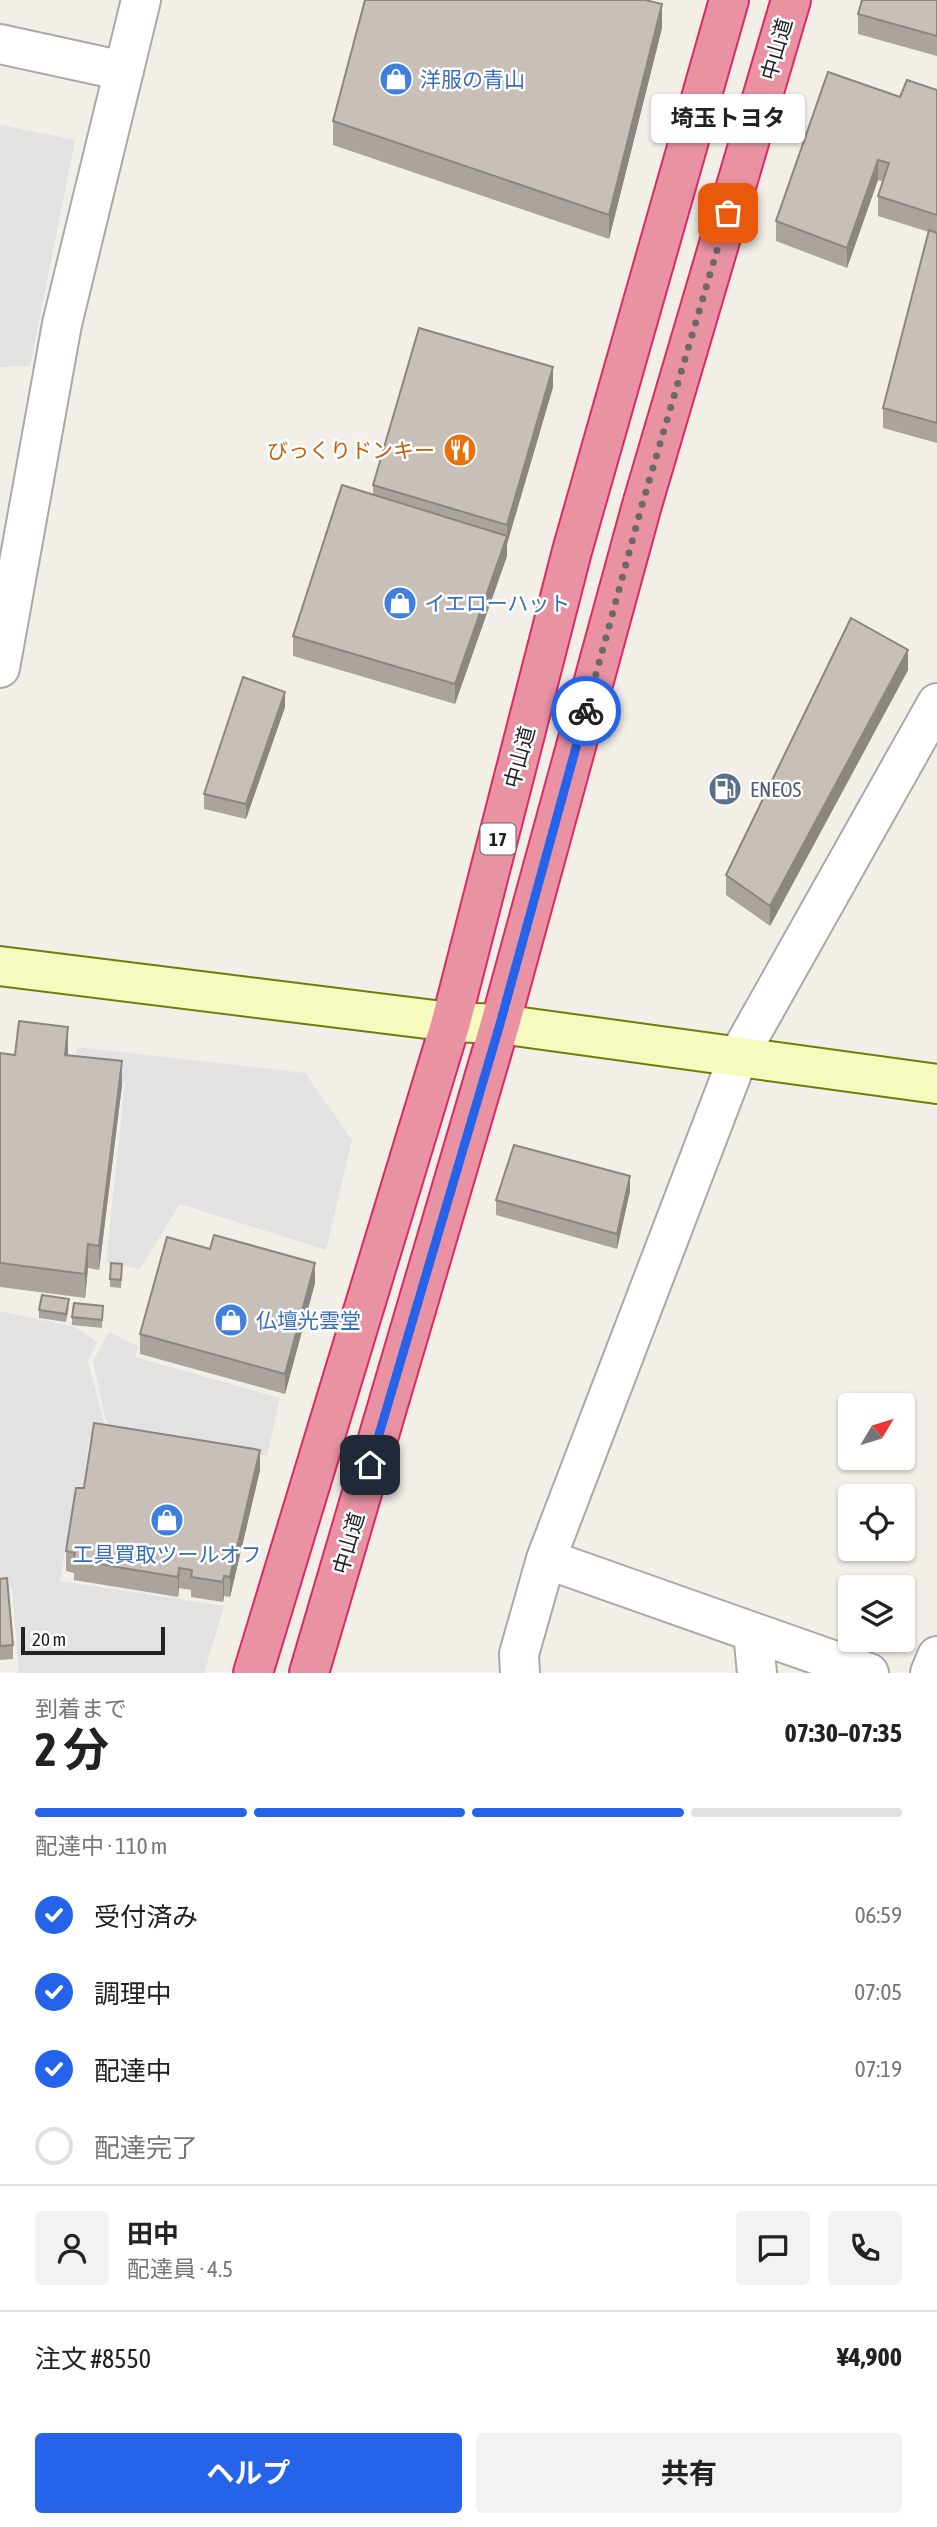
<!DOCTYPE html>
<html lang="ja">
<meta charset="utf-8">
<style>
:root{--surface:#fff;--page:#f2f2f2;--text:#222;--muted:#767676;--line:#e0e0e0;--accent:#2563eb}
body{margin:0;font-family:"Asap Condensed","Noto Sans JP",sans-serif;background:var(--page);color:var(--text);height:100vh;display:flex;flex-direction:column;font-size:26px;white-space:nowrap}
*{box-sizing:border-box;margin:0}
p{font-size:23px;color:var(--muted)}
.icon{flex:none;width:38px;height:38px;fill:none;stroke:currentColor;stroke-width:2;stroke-linecap:round;stroke-linejoin:round}
.map{position:relative;height:1673px;overflow:hidden}
.side{display:flex;flex-direction:column;background:var(--surface);flex:1}
.side>*{flex:none}
.needle{width:46px;rotate:52deg}
.buttons{position:absolute;left:838px;top:1393px;display:grid;gap:14px}
.buttons a{display:grid;place-items:center;width:77px;height:77px;border-radius:7px;background:var(--surface);box-shadow:0 2px 5px #0004;font-size:35px}
.scale{position:absolute;left:21px;bottom:18px;width:144px;box-sizing:border-box;padding-left:7px;border:4px solid #222;border-top:0;font-size:19px;line-height:24px;white-space:nowrap;color:#222;-webkit-text-stroke:5px #fff;paint-order:stroke}
.pin{position:absolute;display:grid;place-items:center;width:60px;height:60px;color:#fff;margin:-30px;border-radius:14px;box-shadow:0 4px 10px #0006}
.courier{position:absolute;display:grid;place-items:center;width:70px;height:70px;margin:-35px;border:5px solid #2563eb;border-radius:50%;background:#fff;color:#222;box-shadow:0 2px 9px #0007}
.bubble{position:absolute;height:49px;border-radius:7px;background:var(--surface);box-shadow:0 2px 5px #0004;font-size:23px;font-weight:700;line-height:49px;text-align:center}
.overview em{font-style:normal;font-weight:700}
.overview div{display:flex;flex-direction:column-reverse}
.overview{display:flex;align-items:center;justify-content:space-between;height:119px;padding:0 35px}
h1{font-size:46px;font-weight:700;line-height:52px}
.bar{display:grid;grid-template-columns:repeat(4,1fr);gap:10px 7px;align-content:center;height:84px;padding:0 35px}
.bar i{height:9px;border-radius:5px;background:var(--line)}
.bar .active{background:var(--accent)}
.bar p{grid-column:span 4}
.line{display:flex;align-items:center;gap:18px;padding:0 35px;border-top:2px solid var(--line)}
.line div{flex:1}
.round{display:grid;place-items:center;flex:none;width:74px;height:74px;border-radius:7px;background:var(--page)}
ol{padding:0 35px;list-style:none}
li{display:flex;align-items:center;gap:21px;height:77px}
li p{margin-inline-start:auto}
li .icon{padding:7px;border-radius:50%;background:var(--accent);color:#fff;stroke-width:4}
li:last-child{color:var(--muted)}
li i{width:38px;height:38px;border:4px solid var(--line);border-radius:50%}
.primary-button{display:flex;gap:14px;margin-top:auto;padding:14px 35px}
.primary-button a{flex:1;height:80px;border-radius:7px;background:var(--accent);color:#fff;font-size:28px;font-weight:700;line-height:80px;text-align:center}
.primary-button a+a{background:var(--page);color:var(--text)}
.map>svg:first-child{display:block}
.parking{fill:#e2e2e2}
.lines{fill:none;stroke-linecap:round;stroke-linejoin:round}
.street-casing{stroke:#a9a9a9;stroke-width:42}
.secondary-casing{stroke:#707d05;stroke-width:42}
.highway-casing{stroke:#dc2a67;stroke-width:42}
.street{stroke:#fff;stroke-width:38}
.secondary{stroke:#f7fabf;stroke-width:38}
.highway{stroke:#e892a2;stroke-width:38}
.wall{fill:#aba49e}
.shaded-wall{fill:#8b8681}
.building{fill:#c7bfb8;stroke:#8b8681;stroke-width:2}
.done{stroke:#6b6a68;stroke-width:7;stroke-dasharray:0 12.6}
.route{stroke:#2563eb;stroke-width:9}
.labels{text-anchor:middle;dominant-baseline:central;stroke-width:5;stroke-linejoin:round;paint-order:stroke}
.shield{fill:#fff;stroke:#646464;stroke-width:2}
.shield-label{font-size:19px;font-weight:bold;fill:#222}
.street-label{font-size:21px;fill:#222;stroke:#fff}
.shop-label{font-size:21px;fill:#366cbe;stroke:#fff;text-anchor:start}
.food-label{font-size:21px;fill:#c56008;stroke:#fff;text-anchor:end}
.service-label{font-size:21px;fill:#4e5e75;stroke:#fff;text-anchor:start}
</style>
<div class="map">
<svg width="937" height="1673" viewBox="0 0 937 1673">
<rect width="100%" height="100%" fill="#f2efe9"/>
<path class="parking" d="M0,125l75,15 -45,226 -30,1z
M77,1047l228,26 47,67 -26,110 -146,-46 -40,65 -34,-7 19,-179 -50,-7z
M0,1311l75,16 22,15 -9,19 18,69 -1,11 -16,-3 -7,66 -9,-1 -13,78 164,25 -20,67h-185l-7,-84 -12,1z
M109,1332l30,15 -4,10 145,41 -13,58 -159,-26 -15,-69z"/>
<g class="lines">
<defs>
<path id="street" d="M0,44l124,27
M0,668l62,-344 79,-324
M546,1559l323,114
M753,1632l4,41
M520,1673l-1,-19 27,-95 193,-504 198,-352
M930,1673l7,-17"/>
<path id="secondary" d="M0,966l451,56 49,2 437,60"/>
<path id="highway" d="M253,1673l198,-651 121,-471 157,-551
M309,1673l191,-649 142,-519 149,-505"/>
</defs>
<use href="#street" class="street-casing"/>
<use href="#secondary" class="secondary-casing"/>
<use href="#highway" class="highway-casing"/>
<use href="#street" class="street"/>
<use href="#secondary" class="secondary"/>
<use href="#highway" class="highway"/>
</g>
<path class="wall" d="M937,0v56l-79,-22v-20z
M662,28l-53,211 -276,-94v-24z
M937,90v353l-54,-15v-20l46,-176 -51,-16v-20l4,-15 -4,-1 -31,88 -71,-27v-20l124,-124z
M553,387l-46,157v12l-52,148 -162,-48v-20l80,-141v-10z
M908,670l-138,256 -44,-31v-20z
M285,707l-39,112 -42,-10v-15z
M68,1051v5l54,29 -23,185 -11,-2 -3,30 -85,-11v-234l15,2z
M630,1191l-13,58 -121,-34v-15z
M122,1272l-1,16 -11,-1v-8z
M315,1283l-30,111 -145,-40v-20z
M103,1306l-1,22 -30,-3v-8z
M69,1307l-3,15 -27,-4v-8z
M260,1470l-30,127 -6,-1 -1,6 -32,-5v-7l-12,-2 -1,9 -104,-17v-7l-8,-2v-20l18,-63z
M0,1579l13,66v14l-13,1z"/>
<path class="shaded-wall" d="M662,4v24l-53,211v-24z
M878,160v20l-31,88v-20z
M553,367v20l-46,157v-19z
M507,536v20l-52,148v-20z
M908,650v20l-138,256v-20z
M285,692v15l-39,112v-15z
M68,1027v24l-3,28v-24z
M122,1061v24l-23,185v-24z
M630,1176v15l-13,58v-15z
M88,1244v24l-3,30v-24z
M315,1263v20l-30,111v-20z
M260,1450v20l-30,127v-20z
M179,1568v20l-1,9v-20z
M224,1576v20l-1,6v-20z"/>
<path class="building" d="M365,0h280l17,4 -53,211 -276,-94z
M862,0h75v36l-79,-22z
M828,72l72,25 7,-17 30,10v125l-59,-19 11,-33 -11,-3 -31,88 -71,-27z
M929,230l8,3v190l-54,-15z
M419,328l134,39 -46,158 -134,-40z
M342,485l165,51 -52,148 -162,-48z
M851,618l57,32 -138,256 -44,-31z
M243,677l42,15 -39,112 -42,-10z
M19,1021l49,6 -3,28 57,6 -23,185 -11,-2 -3,30 -85,-11v-210l15,2z
M514,1145l116,31 -13,58 -121,-34z
M214,1235l101,28 -30,111 -145,-40 27,-97 43,12z
M111,1263l11,1 -1,16 -11,-1z
M42,1295l27,4 -3,15 -27,-4z
M74,1303l29,3 -1,14 -30,-3z
M94,1423l166,27 -30,127 -6,-1 -1,6 -32,-5 1,-7 -13,-2 -1,9 -104,-17 1,-7 -9,-2 10,-63h8z
M7,1578l6,67 -13,1v-67z"/>
<g class="lines">
<path class="done" d="M586,711l56,-206 86,-292"/>
<path class="route" d="M370,1465l130,-441 86,-313"/>
</g>
<defs>
<symbol id="shop-disc" viewBox="-11 -11 22 22"><circle r="9.5" fill="#3f7fe0" stroke="#fff"/><path d="M-5-2.5h2.3a2.7 3.5 0 0 1 5.4 0H5L5.5 6h-11ZM-1.5-2.5h3a1.5 2.3 0 0 0-3 0Z" fill="#fff"/></symbol>
<symbol id="restaurant-disc" viewBox="-11 -11 22 22"><circle r="9.5" fill="#e8710a" stroke="#fff"/><path d="M-5-6h1v4h1v-4h1v4h1v-4h1v5L-1.5 .5V6h-2V.5L-5-1ZM5-6V6H3V1.5H1.5Q1.5-4 5-6Z" fill="#fff"/></symbol>
<symbol id="fuel-disc" viewBox="-11 -11 22 22"><circle r="9.5" fill="#5c6f8a" stroke="#fff"/><path d="M-5.5-6h7V0h2V4h1.3V-2.5L3-4.5l.8-.8L6-3V5H2.5V1h-1V6h-7ZM-4.2-4.7v3.2H.2V-4.7Z" fill="#fff"/></symbol>
</defs>
<g fill-rule="evenodd">
<use href="#shop-disc" x="377" y="60" width="38" height="38"/>
<use href="#restaurant-disc" x="441" y="431" width="38" height="38"/>
<use href="#shop-disc" x="381" y="584" width="38" height="38"/>
<use href="#fuel-disc" x="706" y="770" width="38" height="38"/>
<use href="#shop-disc" x="212" y="1301" width="38" height="38"/>
<use href="#shop-disc" x="148" y="1501" width="38" height="38"/>
</g>
<g class="labels">
<rect class="shield" x="480.5" y="823.5" width="35" height="31" rx="5"/>
<g class="shield-label">
<text x="498" y="839">17</text>
</g>
<g class="street-label">
<text transform="translate(776 49) rotate(-74)">中山道</text>
<text transform="translate(519 757) rotate(-75)">中山道</text>
<text transform="translate(348 1543) rotate(-74)">中山道</text>
</g>
<g class="shop-label">
<text x="420" y="79">洋服の青山</text>
<text x="424" y="603">イエローハット</text>
<text x="256" y="1320">仏壇光雲堂</text>
<text x="167" y="1554" text-anchor="middle">工具買取ツールオフ</text>
</g>
<g class="food-label">
<text x="435" y="450">びっくりドンキー</text>
</g>
<g class="service-label">
<text x="750" y="789">ENEOS</text>
</g>
</g>
</svg>
<div class="buttons">
<a><svg class="needle" viewBox="-14 -14 28 28"><path d="M0-13l5 13h-10z" fill="#e53935"/><path d="M0 13l5-13h-10z" fill="#767676"/></svg></a>
<a><svg class="icon" aria-label="locate" viewBox="0 0 24 24"><circle cx="12" cy="12" r="6"/><path d="M12 2v4M12 18v4M2 12h4M18 12h4"/></svg></a>
<a><svg class="icon" aria-label="layers" viewBox="0 0 24 24"><path d="M12 4l9 5-9 5-9-5zM3 14l9 5 9-5"/></svg></a>
</div>
<div class="scale">20 m</div>
<div class="pin" style="left:728px;top:213px;background:#ea580c"><svg class="icon" aria-label="bag" viewBox="0 0 24 24"><path d="M5 8h14l-1 12H6zM9 8a3 3 0 0 1 6 0"/></svg></div>
<div class="pin" style="left:370px;top:1465px;background:#1f2937"><svg class="icon" aria-label="home" viewBox="0 0 24 24"><path d="M3 11l9-7 9 7M6 9v11h12V9"/></svg></div>
<div class="courier" style="left:586px;top:711px"><svg class="icon" aria-label="bike" viewBox="0 0 24 24"><circle cx="6" cy="16" r="4"/><circle cx="18" cy="16" r="4"/><path d="M6 16l4-8h5l3 8M10 8l3 8H6M13 5h3"/></svg></div>
<div class="bubble" style="left:651px;top:94px;width:154px">埼玉トヨタ</div>
</div>
<section class="side">
<div class="overview"><div><h1>2 分</h1><p>到着まで</p></div><em>07:30–07:35</em></div>
<div class="bar"><i class="active"></i><i class="active"></i><i class="active"></i><i></i><p>配達中 · 110 m</p></div>
<ol>
<li><svg class="icon" aria-label="check" viewBox="0 0 24 24"><path d="M5 12l5 5 9-10"/></svg>受付済み<p>06:59</p></li>
<li><svg class="icon" aria-label="check" viewBox="0 0 24 24"><path d="M5 12l5 5 9-10"/></svg>調理中<p>07:05</p></li>
<li><svg class="icon" aria-label="check" viewBox="0 0 24 24"><path d="M5 12l5 5 9-10"/></svg>配達中<p>07:19</p></li>
<li><i></i>配達完了</li>
</ol>
<div class="line" style="height:126px"><a class="round"><svg class="icon" aria-label="person" viewBox="0 0 24 24"><circle cx="12" cy="8" r="4"/><path d="M4 21q1-7 8-7t8 7"/></svg></a><div><b>田中</b><p>配達員 · 4.5</p></div><a class="round"><svg class="icon" aria-label="chat" viewBox="0 0 24 24"><path d="M4 5h16v11H9l-5 4z"/></svg></a><a class="round"><svg class="icon" aria-label="phone" viewBox="0 0 24 24"><path d="M5 4h4l2 5-3 2q2 4 5 5l2-3 5 2v4C11 20 4 13 5 4z"/></svg></a></div>
<div class="line" style="height:91px"><div>注文 #8550</div><b>¥4,900</b></div>
<div class="primary-button"><a>ヘルプ</a><a>共有</a></div>
</section>
